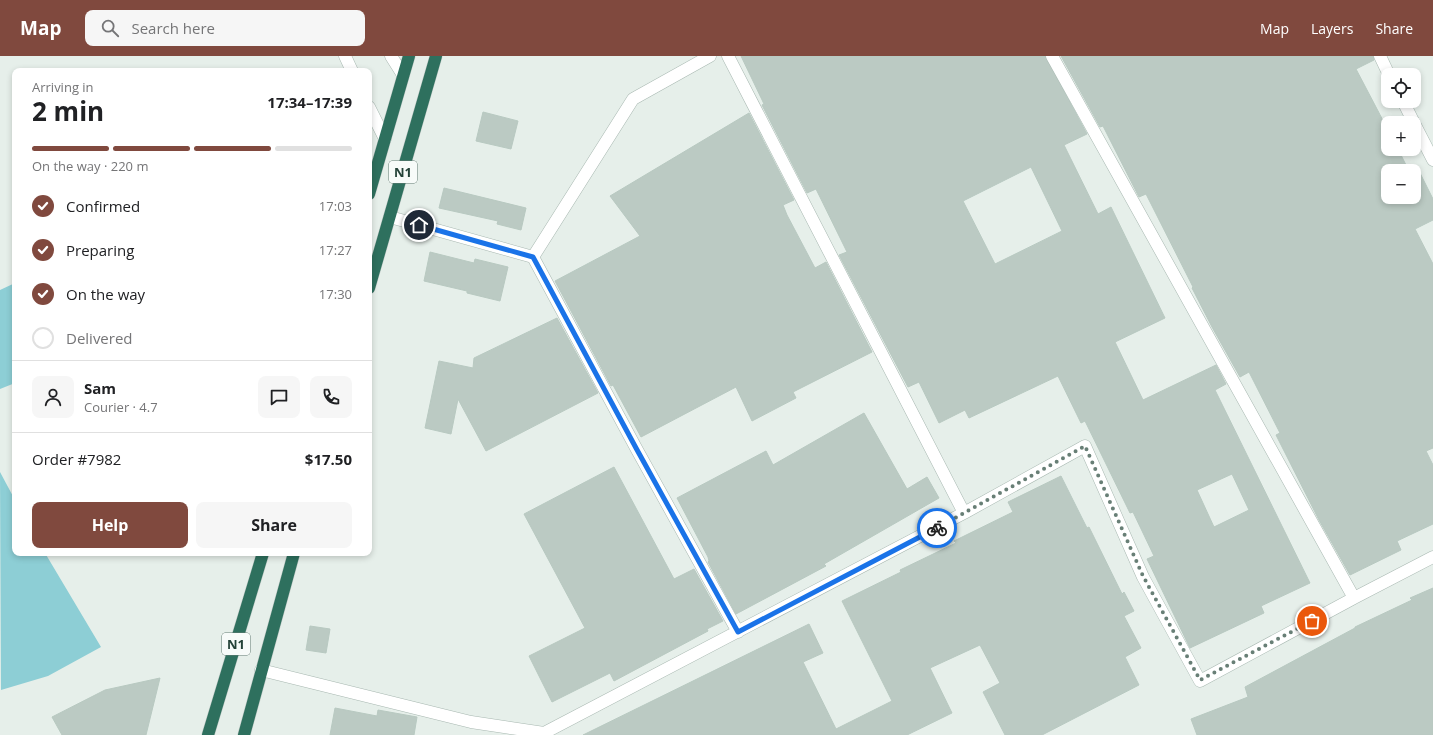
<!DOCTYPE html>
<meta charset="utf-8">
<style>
:root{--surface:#fff;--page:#f6f6f6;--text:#202124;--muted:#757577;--line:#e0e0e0;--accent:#80493e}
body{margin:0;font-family:"Open Sans",sans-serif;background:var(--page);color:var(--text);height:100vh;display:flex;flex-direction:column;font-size:15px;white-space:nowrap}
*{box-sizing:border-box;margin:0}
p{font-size:13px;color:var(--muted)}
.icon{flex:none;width:22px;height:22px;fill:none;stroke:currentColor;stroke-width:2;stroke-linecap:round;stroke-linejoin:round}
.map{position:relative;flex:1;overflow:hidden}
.side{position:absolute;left:12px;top:12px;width:360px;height:488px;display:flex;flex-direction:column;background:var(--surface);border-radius:8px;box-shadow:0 2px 6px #0003}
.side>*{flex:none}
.buttons{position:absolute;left:1381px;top:12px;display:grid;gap:8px}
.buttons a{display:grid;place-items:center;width:40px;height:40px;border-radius:8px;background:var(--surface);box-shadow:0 2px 6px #0003;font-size:20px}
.pin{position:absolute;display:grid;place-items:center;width:34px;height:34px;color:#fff;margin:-17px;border:2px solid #fff;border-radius:50%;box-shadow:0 1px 4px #0007}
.courier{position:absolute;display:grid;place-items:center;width:40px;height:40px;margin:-20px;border:3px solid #1a73e8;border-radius:50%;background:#fff;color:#222;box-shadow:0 1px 5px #0007}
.head em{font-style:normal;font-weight:700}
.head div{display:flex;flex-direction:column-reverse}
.head{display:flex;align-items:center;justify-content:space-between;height:68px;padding:0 20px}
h1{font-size:26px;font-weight:700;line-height:30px}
.bar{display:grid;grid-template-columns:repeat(4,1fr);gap:6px 4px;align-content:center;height:48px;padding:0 20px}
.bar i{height:5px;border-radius:3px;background:var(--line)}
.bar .on{background:var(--accent)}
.bar p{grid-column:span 4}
.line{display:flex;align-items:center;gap:10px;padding:0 20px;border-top:1px solid var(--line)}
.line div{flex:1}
.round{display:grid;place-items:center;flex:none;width:42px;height:42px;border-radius:8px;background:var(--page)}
ol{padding:0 20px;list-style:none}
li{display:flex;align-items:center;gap:12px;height:44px}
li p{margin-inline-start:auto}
li .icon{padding:4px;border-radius:50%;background:var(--accent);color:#fff;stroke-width:4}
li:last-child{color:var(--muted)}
li i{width:22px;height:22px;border:2px solid var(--line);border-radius:50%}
.action{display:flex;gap:8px;margin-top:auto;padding:8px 20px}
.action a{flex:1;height:46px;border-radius:8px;background:var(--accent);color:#fff;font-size:16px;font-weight:700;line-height:46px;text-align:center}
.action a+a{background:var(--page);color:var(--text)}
header{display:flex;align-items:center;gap:24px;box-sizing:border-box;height:56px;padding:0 20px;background:var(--accent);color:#fff}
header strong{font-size:19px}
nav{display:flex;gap:22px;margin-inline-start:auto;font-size:14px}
.search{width:280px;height:36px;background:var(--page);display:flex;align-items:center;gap:10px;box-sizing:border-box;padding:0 14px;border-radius:8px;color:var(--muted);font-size:15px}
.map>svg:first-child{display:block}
.water{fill:#8dced5}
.building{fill:#bbcac3;stroke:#b8c9c1;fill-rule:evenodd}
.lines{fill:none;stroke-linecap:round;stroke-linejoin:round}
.minor-casing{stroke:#a8b8b1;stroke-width:13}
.highway-casing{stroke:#c2cac7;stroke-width:13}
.minor{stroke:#fff;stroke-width:12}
.highway{stroke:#2e705e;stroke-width:12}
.done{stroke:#687f76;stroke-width:4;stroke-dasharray:0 7.2}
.route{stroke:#1a73e8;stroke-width:5}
.labels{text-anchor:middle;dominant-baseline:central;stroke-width:3;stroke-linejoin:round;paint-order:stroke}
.shield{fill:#f7fbf9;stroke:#637a72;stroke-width:1}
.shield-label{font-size:13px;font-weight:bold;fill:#244238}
</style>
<header>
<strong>Map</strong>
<div class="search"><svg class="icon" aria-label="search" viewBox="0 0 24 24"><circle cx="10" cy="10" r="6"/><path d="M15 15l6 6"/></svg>Search here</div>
<nav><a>Map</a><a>Layers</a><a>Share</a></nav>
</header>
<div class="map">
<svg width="1433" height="679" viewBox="0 0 1433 679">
<rect width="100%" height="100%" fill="#e6efea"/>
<path class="water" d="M15,227v100l-15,6v-99z
M0,416l15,28v53h30l56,94 -53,29 -47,14z"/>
<path class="building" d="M741,0h304l42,78 -23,11 34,69 13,-7 54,111 -50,24 28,58 73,-35 10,19 -11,6 95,193 -49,23 3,7 -74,35 -43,-89 7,-3 -21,-44 -3,1 -45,-92 -4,2 -23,-47 -89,42 -4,-8 -26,13 -20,-41 -11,5 -22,-42 -47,-90 8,-3 -31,-63 -9,4 -45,-88 2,-1zM1031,111l31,64 -67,33 -32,-63zM1232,418l17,36 -35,17 -17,-37z
M1061,0h312l1,4 -18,9 32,61v19h10l11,22h-21v26h26v-24l5,-2 14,28v21l-18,9 18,35v184l-7,3 7,14v59l-36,17 4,9 -51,25 -31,-55 -43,-85 4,-2 -31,-61 -9,5 -28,-50 -20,-39 1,-1 -47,-93 -7,3 -36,-71 -3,1z
M483,56l35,9 -7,28 -35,-8z
M749,57l45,87 -11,5 4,10 28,53 11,-6 46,90 -79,40 3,6 -44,23 -16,-34 -95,50 -28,-52 -2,1 -56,-105 85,-45 -30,-40z
M444,132l82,20 -5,22 -24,-6 1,-3 -59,-13z
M430,196l44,11 1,-4 33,8 -8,34 -33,-8v-2l-43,-10z
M557,262l41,75 -112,58 -28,-52 -7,35 -26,-6 14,-67 34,7 1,-10z
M864,357l43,76 20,-12 12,21 -115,66 2,2 -90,48 -28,-52 1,-1 -1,-4 -31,-59 89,-47 7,14z
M614,411l60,112 20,-10 29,52 -16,8 1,2 -94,50 -4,-8 -58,29 -23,-46 56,-28 -61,-114z
M1061,420l26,52 2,-1 33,67 2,-2 10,19 -10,5 17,32 -16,9 14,28 -97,50h-37l-22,-43 17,-9 -20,-38 -50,23 22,45 -45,22h-324l226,-111 14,29 -20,9 33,67 56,-28 -50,-100 59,-29 -1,-2 56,-27 -2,-2 59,-29 -5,-10z
M1433,532v147h-236l-6,-16 57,-22 -3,-10 110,-59v-1l57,-27 -2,-2z
M310,570l20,3 -4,24 -20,-3z
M160,622l-14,57h-84l-10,-18 53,-27z
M335,652l42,8 1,-6 39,7 -3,18h-84z"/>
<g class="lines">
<defs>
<path id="minor" d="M345,0l7,15
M391,0l12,19
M710,0l-77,43 -100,158 103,191 102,184
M1380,0l9,19
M1403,45l11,22
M369,51l16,32
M1414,67l19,37
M390,161l143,40
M964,457l121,-67 58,131 57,104 154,-83 -302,-542
M1354,542l79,-41
M261,614l210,52 73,11 420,-220 -236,-457"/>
<path id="highway" d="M369,138l40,-138
M369,232l67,-232
M208,679l55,-182
M244,679l50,-182"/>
</defs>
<use href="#minor" class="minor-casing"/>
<use href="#highway" class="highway-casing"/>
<use href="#minor" class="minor"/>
<use href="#highway" class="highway"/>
</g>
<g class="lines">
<path class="done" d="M937,472l148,-82 58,130 57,104 112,-59"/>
<path class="route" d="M419,169l114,32 103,191 102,184 199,-104"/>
</g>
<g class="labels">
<g class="shield">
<rect x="389" y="105" width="28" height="22" rx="3"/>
<rect x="222" y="577" width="28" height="22" rx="3"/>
</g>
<g class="shield-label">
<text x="403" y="116">N1</text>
<text x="236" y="588">N1</text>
</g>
</g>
</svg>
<div class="buttons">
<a><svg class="icon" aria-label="locate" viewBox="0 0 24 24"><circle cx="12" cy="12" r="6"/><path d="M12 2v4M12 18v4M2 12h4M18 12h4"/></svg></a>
<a>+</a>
<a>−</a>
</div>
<div class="pin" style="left:1312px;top:565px;background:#ea580c"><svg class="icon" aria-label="bag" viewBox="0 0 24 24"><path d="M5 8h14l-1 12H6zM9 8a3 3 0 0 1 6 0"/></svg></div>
<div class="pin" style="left:419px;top:169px;background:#1f2937"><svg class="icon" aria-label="home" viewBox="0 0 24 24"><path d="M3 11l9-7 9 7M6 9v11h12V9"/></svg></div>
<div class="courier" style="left:937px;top:472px"><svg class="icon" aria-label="bike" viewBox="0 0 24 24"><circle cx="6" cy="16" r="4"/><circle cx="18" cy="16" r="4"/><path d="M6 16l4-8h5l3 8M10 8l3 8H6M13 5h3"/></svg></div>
<section class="side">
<div class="head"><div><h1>2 min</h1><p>Arriving in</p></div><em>17:34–17:39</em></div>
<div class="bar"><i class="on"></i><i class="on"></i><i class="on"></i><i></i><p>On the way · 220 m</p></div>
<ol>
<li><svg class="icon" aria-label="check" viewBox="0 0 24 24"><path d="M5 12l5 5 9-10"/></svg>Confirmed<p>17:03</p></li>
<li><svg class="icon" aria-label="check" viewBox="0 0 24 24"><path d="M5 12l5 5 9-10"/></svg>Preparing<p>17:27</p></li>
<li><svg class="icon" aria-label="check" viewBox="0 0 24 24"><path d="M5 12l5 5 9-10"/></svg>On the way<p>17:30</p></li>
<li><i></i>Delivered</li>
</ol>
<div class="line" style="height:72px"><a class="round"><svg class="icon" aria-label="person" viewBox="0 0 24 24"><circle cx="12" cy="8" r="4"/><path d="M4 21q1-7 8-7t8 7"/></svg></a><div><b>Sam</b><p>Courier · 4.7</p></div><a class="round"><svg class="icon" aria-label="chat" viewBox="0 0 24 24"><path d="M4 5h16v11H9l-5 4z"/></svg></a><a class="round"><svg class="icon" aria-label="phone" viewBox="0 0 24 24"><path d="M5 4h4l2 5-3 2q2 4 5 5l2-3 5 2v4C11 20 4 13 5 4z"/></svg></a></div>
<div class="line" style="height:52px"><div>Order #7982</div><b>$17.50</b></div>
<div class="action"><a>Help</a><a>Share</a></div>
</section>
</div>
